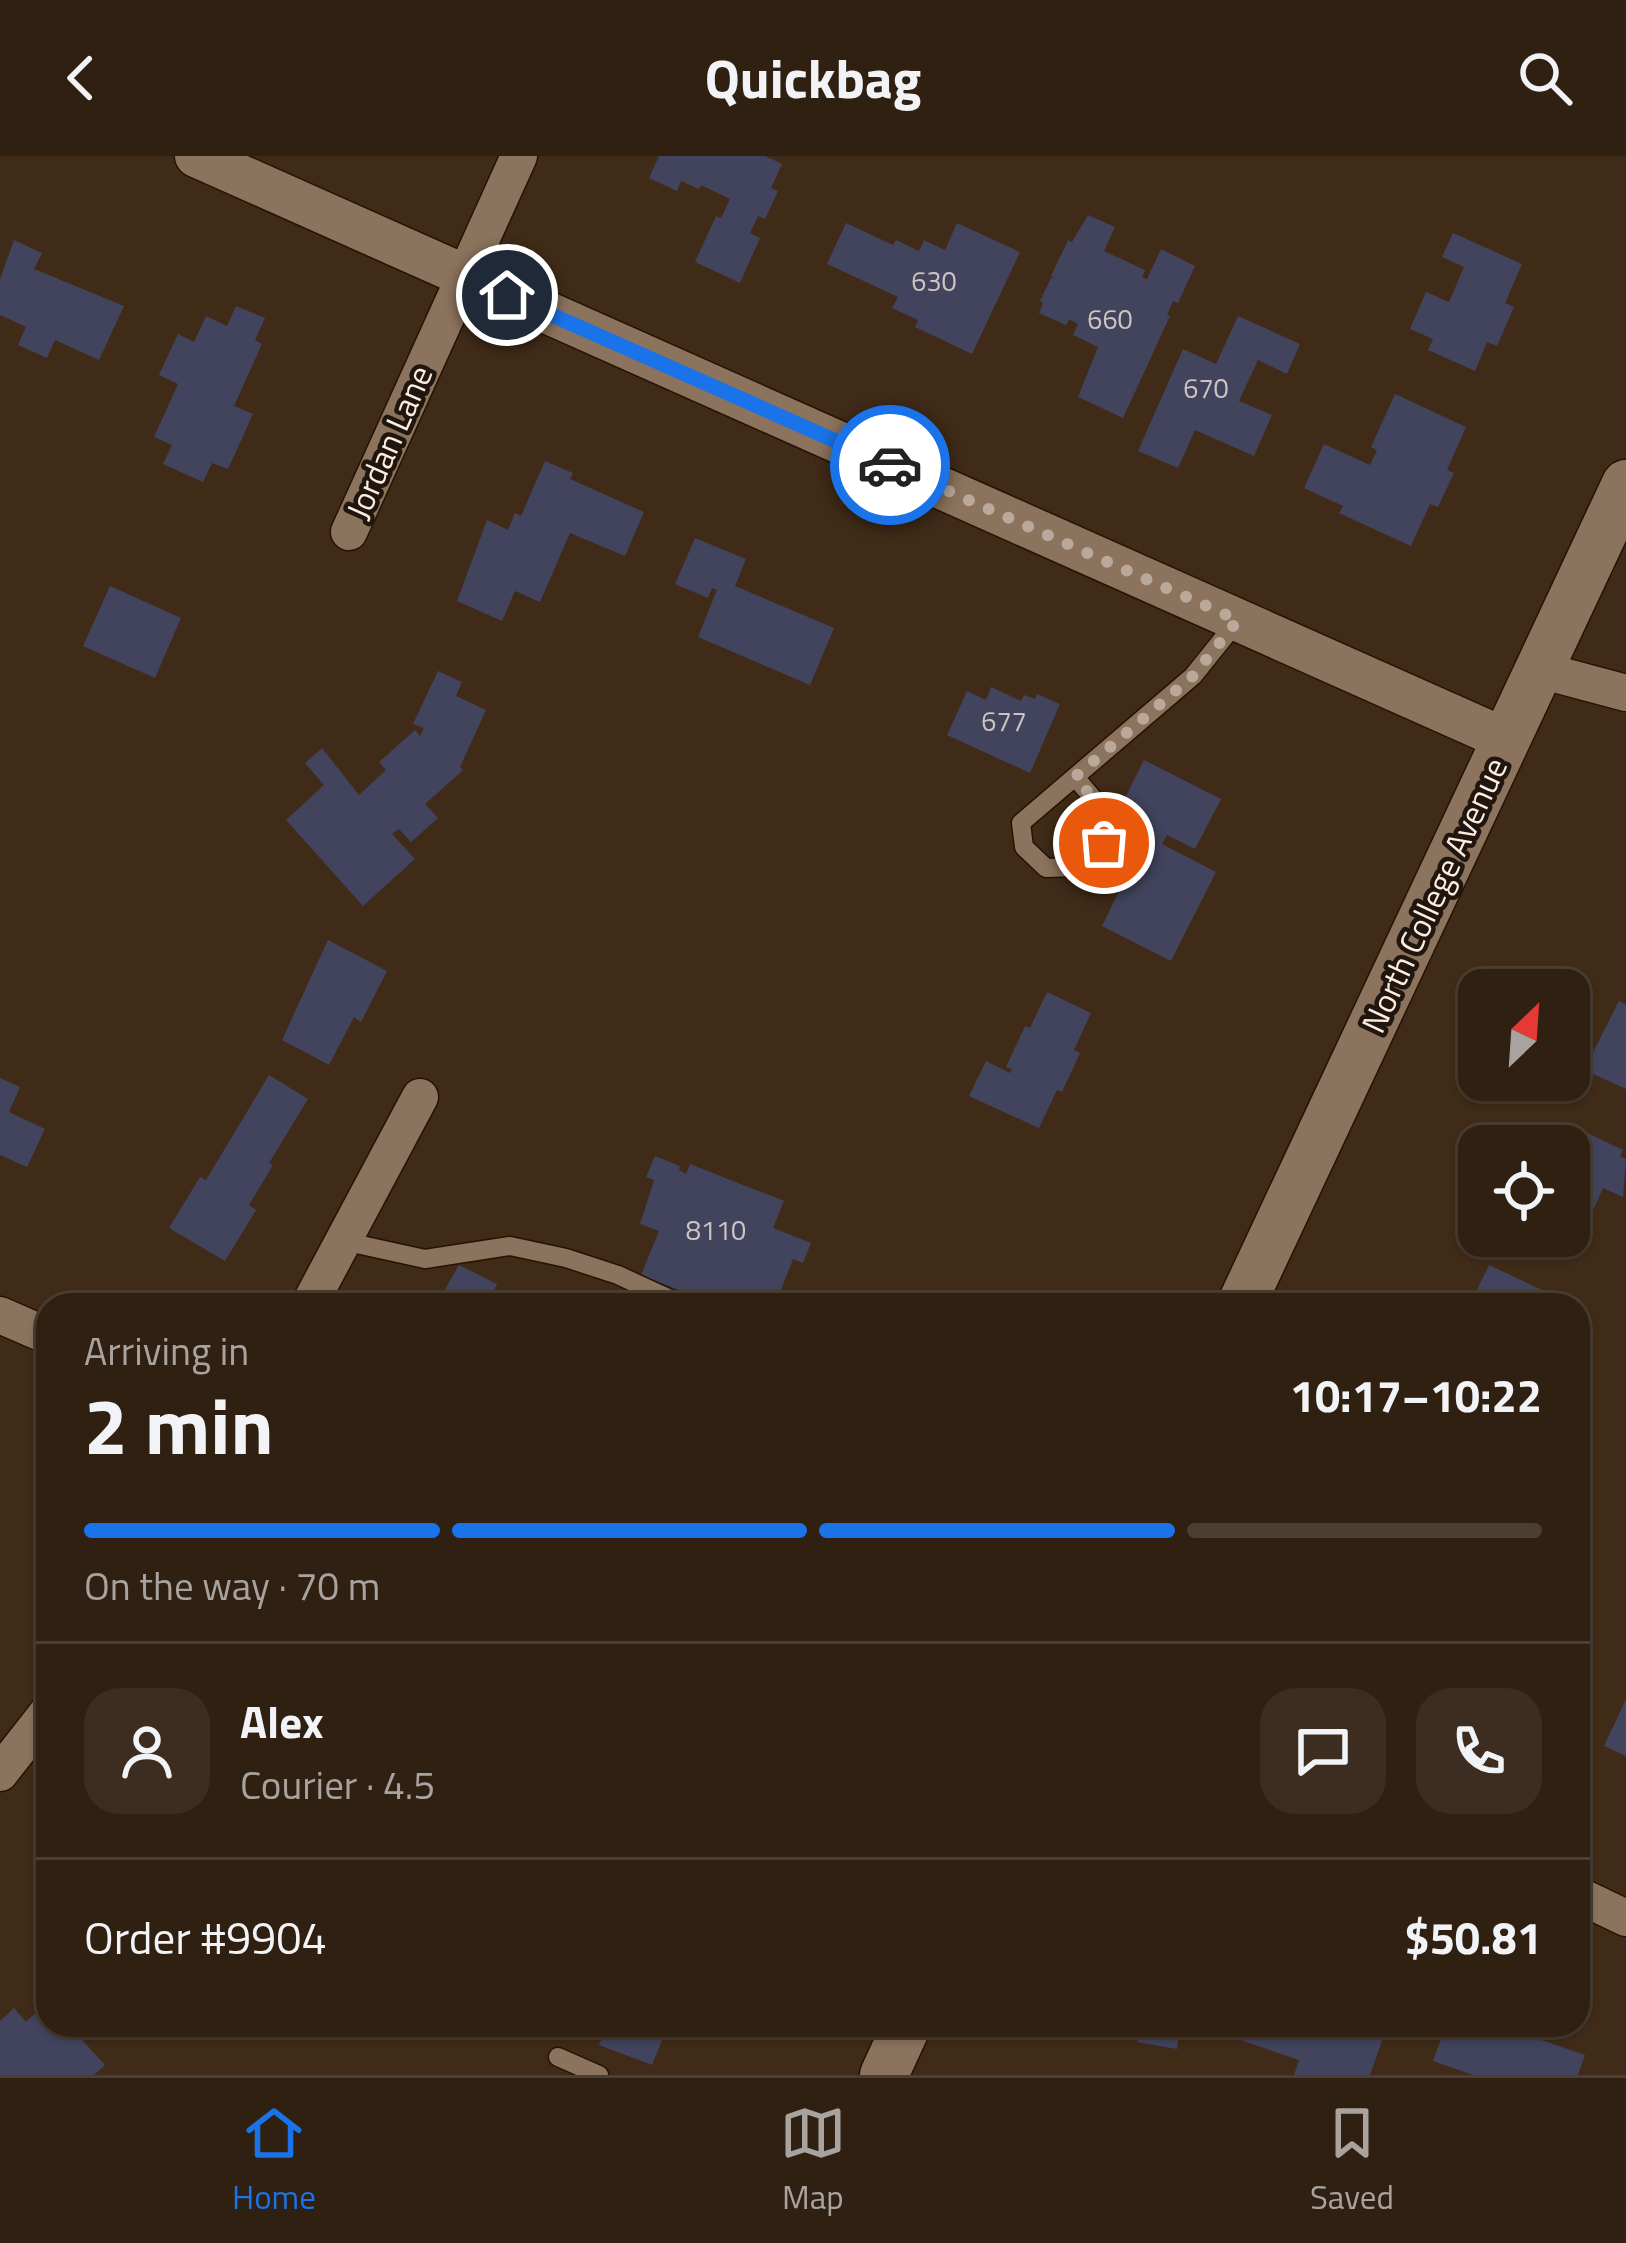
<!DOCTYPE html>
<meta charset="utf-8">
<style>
:root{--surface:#302012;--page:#3c2d20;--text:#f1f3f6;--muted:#a8a39f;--line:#4b3e32;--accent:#1a73e8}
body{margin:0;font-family:"Titillium Web",sans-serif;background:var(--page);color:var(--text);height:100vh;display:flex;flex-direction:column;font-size:45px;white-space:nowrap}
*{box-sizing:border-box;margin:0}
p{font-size:39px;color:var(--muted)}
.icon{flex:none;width:66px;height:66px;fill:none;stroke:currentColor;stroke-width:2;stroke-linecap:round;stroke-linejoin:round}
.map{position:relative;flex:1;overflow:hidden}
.panel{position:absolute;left:36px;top:1137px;width:1554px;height:744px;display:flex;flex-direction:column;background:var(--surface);border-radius:36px;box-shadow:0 3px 9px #0004,0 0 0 3px var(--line)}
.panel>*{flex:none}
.needle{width:78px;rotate:25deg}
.tools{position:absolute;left:1458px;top:813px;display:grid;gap:24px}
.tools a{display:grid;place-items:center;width:132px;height:132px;border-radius:24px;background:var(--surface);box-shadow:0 3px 9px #0004,0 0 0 3px var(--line);font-size:60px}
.pin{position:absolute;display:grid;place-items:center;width:102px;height:102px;color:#fff;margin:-51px;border:6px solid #fff;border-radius:50%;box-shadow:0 3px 12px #0007}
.courier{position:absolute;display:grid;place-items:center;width:120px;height:120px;margin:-60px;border:9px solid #1a73e8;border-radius:50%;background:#fff;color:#222;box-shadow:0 3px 15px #0007}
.headline em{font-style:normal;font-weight:700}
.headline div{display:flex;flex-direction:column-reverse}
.headline{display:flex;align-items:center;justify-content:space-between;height:204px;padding:0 48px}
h1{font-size:78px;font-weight:700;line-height:90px}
.bar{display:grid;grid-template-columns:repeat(4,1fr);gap:18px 12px;align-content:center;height:144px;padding:0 48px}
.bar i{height:15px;border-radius:9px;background:var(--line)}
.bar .on{background:var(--accent)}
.bar p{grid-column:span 4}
.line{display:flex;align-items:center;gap:30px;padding:0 48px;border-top:3px solid var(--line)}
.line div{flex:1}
.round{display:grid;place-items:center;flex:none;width:126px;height:126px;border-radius:36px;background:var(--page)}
header{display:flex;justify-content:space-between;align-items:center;height:156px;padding:0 48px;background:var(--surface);font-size:54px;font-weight:700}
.menu{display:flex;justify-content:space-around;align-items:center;height:168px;border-top:3px solid var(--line);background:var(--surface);font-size:33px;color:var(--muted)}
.menu a{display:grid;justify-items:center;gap:6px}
.menu .on{color:var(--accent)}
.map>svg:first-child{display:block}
.building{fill:#42445e}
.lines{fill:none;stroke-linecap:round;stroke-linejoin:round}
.service-casing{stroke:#261302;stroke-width:21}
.minor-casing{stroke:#261302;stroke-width:39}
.tertiary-casing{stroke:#261302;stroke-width:45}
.secondary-casing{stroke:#261302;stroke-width:51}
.service{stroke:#8b735d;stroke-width:18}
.minor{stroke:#8b735d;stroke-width:36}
.tertiary{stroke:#8b735d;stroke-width:42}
.secondary{stroke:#8b735d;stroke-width:48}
.done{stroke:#baa99b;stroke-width:12;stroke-dasharray:0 21.6}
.route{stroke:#1a73e8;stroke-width:15}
.labels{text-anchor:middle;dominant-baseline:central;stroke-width:9;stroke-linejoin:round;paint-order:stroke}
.number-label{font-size:27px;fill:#cdc3c0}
.street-label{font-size:33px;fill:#fbede1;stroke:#20160e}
</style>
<header><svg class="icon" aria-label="back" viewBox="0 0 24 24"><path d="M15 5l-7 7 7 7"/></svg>Quickbag<svg class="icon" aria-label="search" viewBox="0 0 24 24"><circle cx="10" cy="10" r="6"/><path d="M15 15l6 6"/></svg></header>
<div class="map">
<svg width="1626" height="1919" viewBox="0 0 1626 1919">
<rect width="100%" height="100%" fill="#402b18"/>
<path class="building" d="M659,0h106l17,8 -11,24 7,3 -13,28 -7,-3 -8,17 10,5 -20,45 -45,-21 21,-46 5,2 9,-19 -29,-14 -2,4 -18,-8 -4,10 -28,-13z
M1088,59l27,12 -11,24 41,19 -3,7 5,2 14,-30 34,17 -17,37 -5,-2 -6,14 3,1 -47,102 -45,-21 20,-50 -25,-12 5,-11 -9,-5 -3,6 -27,-12 4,-10 -3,-2 11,-23h4l-4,-2 17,-36 4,2z
M846,67l47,22 3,-5 23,11 5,-11 21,10 12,-27 63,29 -48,102 -57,-27 3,-7 -26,-12 6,-11 -71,-33z
M1453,77l69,31 -17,39 9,4 -17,39 -10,-4 -12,29 -47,-21 5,-11 -23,-10 16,-37 23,10 15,-35 -22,-10z
M14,84l28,13 -8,16 90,37 -25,54 -44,-20 -8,18 -29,-13 8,-18 -26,-12v-36z
M236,150l29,12 -10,22 7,4 -28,62 19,8 -25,55 -16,-6 -9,19 -40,-18 9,-19 -18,-8 24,-53 -19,-9 19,-41 16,8 12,-26 21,10z
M1238,160l62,28 -13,30 -29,-14 -19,41 33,14 -18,41 -59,-26 -17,38 -40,-17 45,-102 33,15z
M1395,238l71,33 -19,43 7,3 -16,34 -8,-3 -19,42 -72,-33 4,-7 -39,-18 20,-44 46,21 7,-15 -6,-3z
M545,305l28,12 -3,6 74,33 -19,44 -55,-23 -30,69 -25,-11 -13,30 -45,-20 30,-81 21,10 7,-17 6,3z
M695,382l51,21 -11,27 99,42 -24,57 -112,-48 19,-47 -5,-2 -4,10 -33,-14z
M110,430l71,32 -26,60 -72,-32z
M438,515l24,11 -6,14 30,14 -26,57 3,3 -38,34 13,14 -27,24 -12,-13 -7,5 23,25 -52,47 -77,-86 38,-35 -19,-22 17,-15 37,47 27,-25 -7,-8 36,-32 5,6 4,-8 -11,-4z
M991,531l30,14 3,-6 11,4 2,-5 23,10 -30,69 -83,-38 20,-44 19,9z
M1144,604l77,39 -26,50 -28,-14 -5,9 54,28 -45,89 -69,-35 22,-45 -17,-8 20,-40 14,7 3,-6 5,3 4,-7 -35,-18z
M328,784l59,31 -26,51 -7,-5 -25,48 -47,-25z
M1047,836l44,21 -17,37 6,3 -18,39 -5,-2 -18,38 -70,-32 17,-35 24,12 2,-4 -6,-2 19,-41 5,2z
M1619,845l7,4v84l-42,-19z
M269,919l39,24 -39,64 4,2 -24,40 7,5 -31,51 -56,-33 31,-51 6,3z
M0,922l20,9 -11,25 36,17 -18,38 -27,-12z
M1564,966l59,28 -3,6 6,3 -3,38 -20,-9 -29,64 -33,-16h28v-90h-17z
M655,1000l25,10 -1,4 7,4 4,-10 94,37 -11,27 38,15 -8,20 -10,-4 -18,46h-58l-76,-30 18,-44 -19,-7 14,-44 -8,-3z
M459,1109l38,19 -10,21h-51z
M1489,1109l68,32 -4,8h-71l-10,-5z
M1626,1543v57l-22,-10z
M48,1845v24h27l11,11 -4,4 23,25 -11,10h-94v-54l14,-13 12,14z
M607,1869h61l-16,40 -53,-20z
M1140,1869h46l-1,8 -6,-1 -2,17 -40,-7z
M1248,1869h134l5,2 -17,48h-76l5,-15 -56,-19z
M1446,1869h52l87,30 -7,20h-105l-40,-14z"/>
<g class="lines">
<defs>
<path id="service" d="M1075,621l33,39 -4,27 -25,24 -33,1 -22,-21 -3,-24 172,-147 45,-56
M343,1085l82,18 85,-13 56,12 52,17 65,30
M558,1901l41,18"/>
<path id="minor" d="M349,376l170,-376
M1540,514l86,23
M309,1149l111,-208
M0,1159l48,21
M0,1617l48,-61
M1578,1739l48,23"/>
<path id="tertiary" d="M196,0l1311,584"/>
<path id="secondary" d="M1241,1149l385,-821
M884,1919l23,-50"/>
</defs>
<use href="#service" class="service-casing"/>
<use href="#minor" class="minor-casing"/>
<use href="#tertiary" class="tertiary-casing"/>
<use href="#secondary" class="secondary-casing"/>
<use href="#service" class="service"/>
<use href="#minor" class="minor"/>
<use href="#tertiary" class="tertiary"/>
<use href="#secondary" class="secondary"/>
</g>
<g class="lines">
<path class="done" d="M890,309l348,155 -45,56 -118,101 33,39 -4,27"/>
<path class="route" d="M507,139l383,170"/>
</g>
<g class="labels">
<g class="number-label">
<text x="934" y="124">630</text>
<text x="1110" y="162">660</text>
<text x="1206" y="231">670</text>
<text x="1004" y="564">677</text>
<text x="716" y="1073">8110</text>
</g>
<g class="street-label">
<text transform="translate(389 286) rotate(-66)">Jordan Lane</text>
<text transform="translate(1434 739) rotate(-65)">North College Avenue</text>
</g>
</g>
</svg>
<div class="tools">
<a><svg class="needle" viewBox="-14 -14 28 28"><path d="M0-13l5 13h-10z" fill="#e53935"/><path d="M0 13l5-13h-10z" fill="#a8a39f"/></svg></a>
<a><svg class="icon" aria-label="locate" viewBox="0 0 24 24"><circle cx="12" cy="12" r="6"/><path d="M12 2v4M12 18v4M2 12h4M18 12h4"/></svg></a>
</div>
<div class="pin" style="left:1104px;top:687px;background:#ea580c"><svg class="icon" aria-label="bag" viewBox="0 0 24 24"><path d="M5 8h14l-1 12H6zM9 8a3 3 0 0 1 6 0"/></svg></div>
<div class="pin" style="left:507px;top:139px;background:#1f2937"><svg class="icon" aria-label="home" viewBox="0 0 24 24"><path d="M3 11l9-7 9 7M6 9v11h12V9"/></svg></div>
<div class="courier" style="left:890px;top:309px"><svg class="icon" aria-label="car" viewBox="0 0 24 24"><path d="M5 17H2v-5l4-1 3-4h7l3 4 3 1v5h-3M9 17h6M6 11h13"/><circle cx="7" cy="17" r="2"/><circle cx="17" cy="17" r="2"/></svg></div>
<section class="panel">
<div class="headline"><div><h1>2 min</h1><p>Arriving in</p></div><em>10:17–10:22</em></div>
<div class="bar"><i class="on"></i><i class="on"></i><i class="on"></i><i></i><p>On the way · 70 m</p></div>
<div class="line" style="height:216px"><a class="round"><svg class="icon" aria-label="person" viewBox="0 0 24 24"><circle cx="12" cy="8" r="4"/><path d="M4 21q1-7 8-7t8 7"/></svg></a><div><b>Alex</b><p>Courier · 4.5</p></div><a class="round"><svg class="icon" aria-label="chat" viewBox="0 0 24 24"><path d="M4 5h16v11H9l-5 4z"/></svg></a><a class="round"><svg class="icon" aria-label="phone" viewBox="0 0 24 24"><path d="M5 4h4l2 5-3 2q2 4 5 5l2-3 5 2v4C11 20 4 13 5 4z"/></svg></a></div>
<div class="line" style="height:156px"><div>Order #9904</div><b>$50.81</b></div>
</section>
</div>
<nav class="menu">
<a class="on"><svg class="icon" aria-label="home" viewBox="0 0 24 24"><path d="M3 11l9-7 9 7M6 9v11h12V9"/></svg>Home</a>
<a><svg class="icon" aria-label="map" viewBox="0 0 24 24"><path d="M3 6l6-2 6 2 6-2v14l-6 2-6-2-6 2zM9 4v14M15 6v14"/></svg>Map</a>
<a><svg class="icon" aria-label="saved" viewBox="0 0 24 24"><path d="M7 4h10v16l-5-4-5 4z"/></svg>Saved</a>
</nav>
